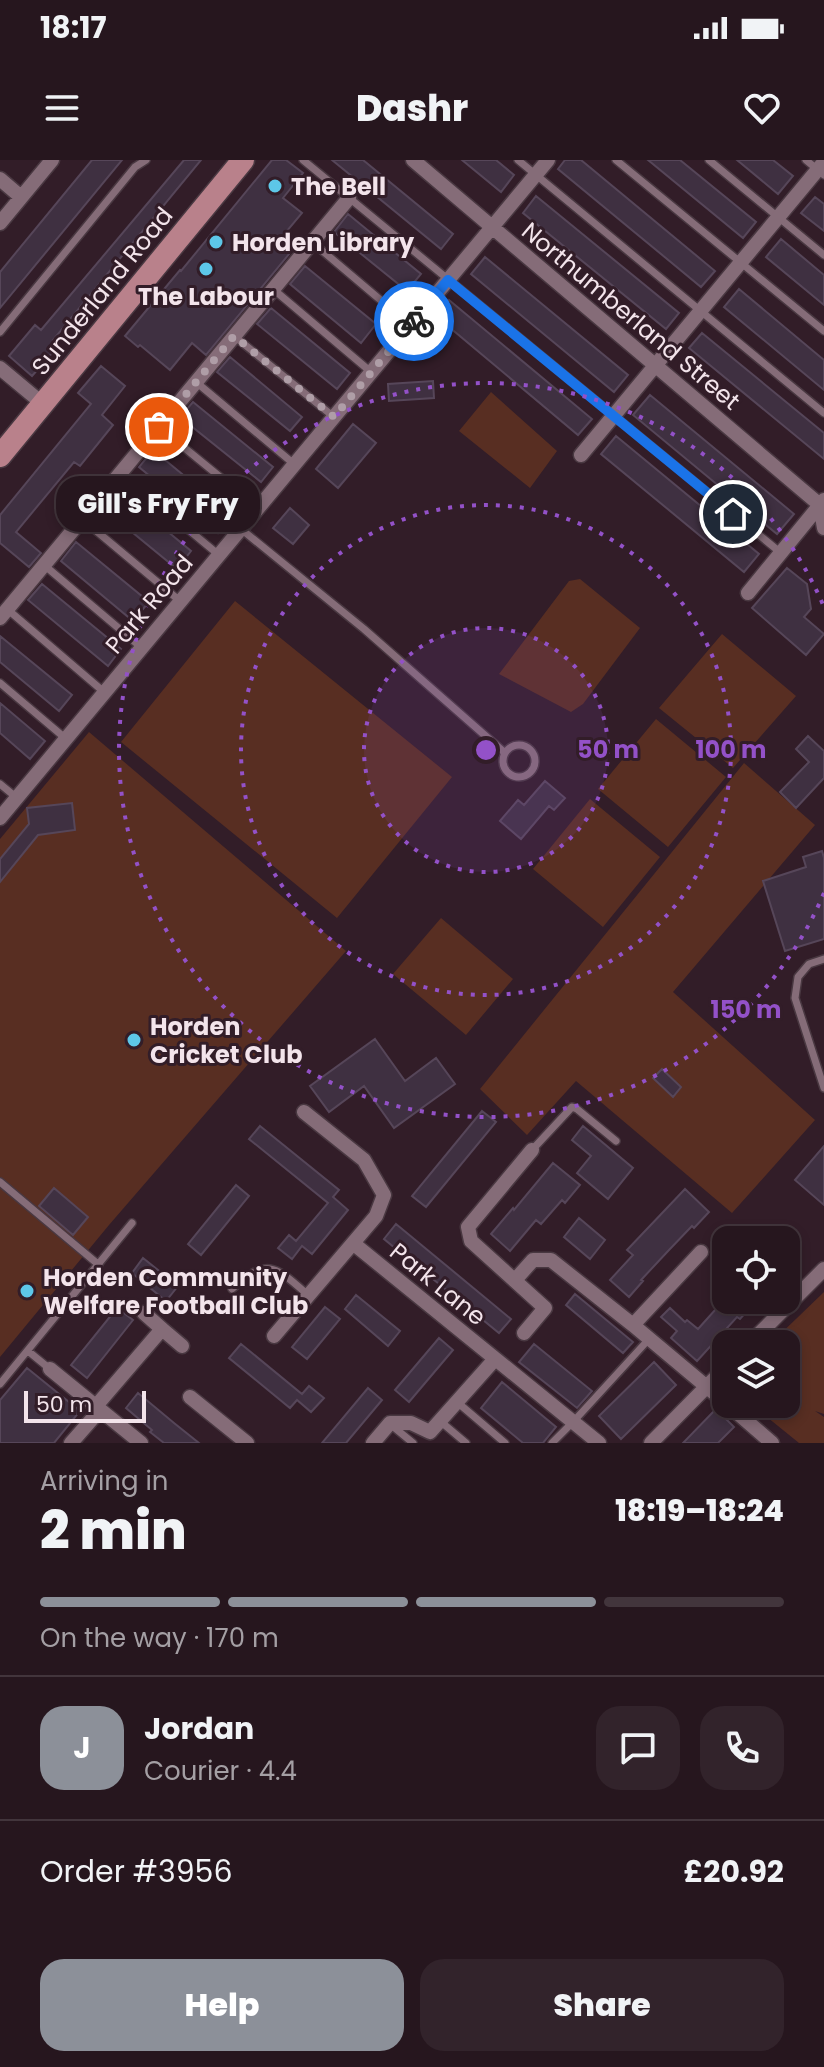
<!DOCTYPE html>
<meta charset="utf-8">
<style>
:root{--surface:#26161e;--page:#32232b;--text:#f1f3f6;--muted:#a49fa4;--line:#42353c;--accent:#8c9099}
body{margin:0;font-family:Poppins,sans-serif;background:var(--page);color:var(--text);height:100vh;display:flex;flex-direction:column;font-size:30px;white-space:nowrap}
*{box-sizing:border-box;margin:0}
p{font-size:26px;color:var(--muted)}
.icon{flex:none;width:44px;height:44px;fill:none;stroke:currentColor;stroke-width:2;stroke-linecap:round;stroke-linejoin:round}
.map{position:relative;height:1283px;overflow:hidden}
.drawer{display:flex;flex-direction:column;background:var(--surface);flex:1}
.drawer>*{flex:none}
.buttons{position:absolute;left:712px;top:1066px;display:grid;gap:16px}
.buttons a{display:grid;place-items:center;width:88px;height:88px;border-radius:16px;background:var(--surface);box-shadow:0 4px 12px #0003,0 0 0 2px var(--line);font-size:40px}
.scale{position:absolute;left:24px;bottom:20px;width:122px;box-sizing:border-box;padding-left:8px;border:4px solid #f3e4eb;border-top:0;font-size:22px;line-height:28px;white-space:nowrap;color:#f3e4eb;-webkit-text-stroke:6px #321d28;paint-order:stroke}
.pin{position:absolute;display:grid;place-items:center;width:68px;height:68px;color:#fff;margin:-34px;border:4px solid #fff;border-radius:50%;box-shadow:0 2px 8px #0007}
.courier{position:absolute;display:grid;place-items:center;width:80px;height:80px;margin:-40px;border:6px solid #1a73e8;border-radius:50%;background:#fff;color:#222;box-shadow:0 2px 10px #0007}
.bubble{position:absolute;height:56px;border-radius:24px;background:var(--surface);box-shadow:0 4px 12px #0003,0 0 0 2px var(--line);font-size:26px;font-weight:800;line-height:56px;text-align:center}
.head em{font-style:normal;font-weight:800}
.head div{display:flex;flex-direction:column-reverse}
.head{display:flex;align-items:center;justify-content:space-between;height:136px;padding:0 40px}
h1{font-size:52px;font-weight:800;line-height:60px}
.bar{display:grid;grid-template-columns:repeat(4,1fr);gap:12px 8px;align-content:center;height:96px;padding:0 40px}
.bar i{height:10px;border-radius:6px;background:var(--line)}
.bar .on{background:var(--accent)}
.bar p{grid-column:span 4}
.line{display:flex;align-items:center;gap:20px;padding:0 40px;border-top:2px solid var(--line)}
.line div{flex:1}
.round{display:grid;place-items:center;flex:none;width:84px;height:84px;border-radius:24px;background:var(--page)}
.button{display:flex;gap:16px;margin-top:auto;padding:16px 40px}
.button a{flex:1;height:92px;border-radius:24px;background:var(--accent);color:#fff;font-size:32px;font-weight:800;line-height:92px;text-align:center}
.button a+a{background:var(--page);color:var(--text)}
.status{display:flex;justify-content:space-between;align-items:center;height:56px;padding:0 40px;background:var(--surface);direction:ltr}
.status svg{height:22px;fill:currentColor}
header{display:flex;justify-content:space-between;align-items:center;height:104px;padding:0 40px;background:var(--surface);font-size:36px;font-weight:800}
.map>svg:first-child{display:block}
.green{fill:#582e22}
.building{fill:#3f3041;stroke:#564659;stroke-width:2}
.lines{fill:none;stroke-linecap:round;stroke-linejoin:round}
.service-casing{stroke:#493841;stroke-width:10}
.minor-casing{stroke:#493841;stroke-width:17}
.primary-casing{stroke:#493841;stroke-width:25}
.service{stroke:#856c78;stroke-width:7}
.minor{stroke:#856c78;stroke-width:14}
.primary{stroke:#b9818b;stroke-width:22}
.done{stroke:#af9ea7;stroke-width:8;stroke-dasharray:0 14.4}
.route{stroke:#1a73e8;stroke-width:10}
.ring{fill:none;stroke:#9351c8;stroke-width:4;stroke-dasharray:4 8}
.poi-dot{fill:#5dc7e8;stroke:#321d28;stroke-width:3}
.labels{text-anchor:middle;dominant-baseline:central;stroke-width:6;stroke-linejoin:round;paint-order:stroke}
.poi-label{font-size:24px;font-weight:bold;fill:#f3e4eb;stroke:#321d28;text-anchor:start}
.street-label{font-size:24px;fill:#f3e4eb;stroke:#321d28}
.centre{fill:#9351c8;stroke:#321d28;stroke-width:4}
.ring-label{font-size:24px;text-anchor:middle;font-weight:bold;fill:#9351c8;stroke:#321d28;stroke-width:6;stroke-linejoin:round;paint-order:stroke}
</style>
<div class="status"><b>18:17</b><svg viewBox="0 0 49 12"><path d="M0 12V9h3v3zM5 12V6h3v6zM10 12V3h3v9zM15 12V0h3v12zM26 1h20v11H26zM47 4h2v5h-2z"/></svg></div>
<header><svg class="icon" aria-label="menu" viewBox="0 0 24 24"><path d="M4 6h16M4 12h16M4 18h16"/></svg>Dashr<svg class="icon" aria-label="heart" viewBox="0 0 24 24"><path d="M12 20l-8-8c-3-5 5-10 8-4 3-6 11-1 8 4z"/></svg></header>
<div class="map">
<svg width="824" height="1283" viewBox="0 0 824 1283">
<rect width="100%" height="100%" fill="#321d28"/>
<path class="green" d="M491,232l66,59 -27,37 -71,-57z
M580,419l60,49 -57,76 -12,8 -72,-38 70,-93z
M235,441l217,176 -115,141 -216,-176z
M722,474l74,62 -63,72 -74,-60z
M656,559l70,58 -58,70 -70,-58z
M89,572l257,219 -237,274 -109,132v-518z
M744,603l71,62 -142,167 142,128 -83,93 -156,-132 -49,54 -47,-46z
M590,639l70,58 -57,70 -70,-58z
M441,758l72,61 -47,56 -73,-61z
M824,1132v122l-9,-3 9,6v26h-25l-48,-39h35v-60h-16z"/>
<path class="building" d="M92,0h30l-122,148v-36z
M184,0h17l-148,180 6,5 -27,31 -23,-20 26,-31 6,5z
M272,0h14l17,13 -20,25 19,15 -16,19 13,10 -93,113 -14,-12 -22,27 -30,-25 -2,2 -13,-11 55,-66 1,1z
M332,0h31l90,74 -12,15z
M462,0h34l18,15 -13,17z
M565,0h16l134,111 -14,16 -143,-118z
M648,0h32l76,62 -13,16z
M737,0h36l20,16 -15,18z
M536,36l143,117 -13,16 -143,-116z
M815,37l9,7v27l-23,-18z
M348,54l73,60 -14,17 -73,-59z
M781,79l43,36v30l-58,-48z
M485,97l143,118 -14,17 -143,-118z
M305,106l71,58 -15,19 -71,-59z
M739,129l85,71v30l-100,-83z
M449,140l143,119 -14,16 -142,-119z
M271,148l79,65 -13,16 -80,-65z
M702,173l122,100v26l-135,-111z
M230,197l72,60 -12,14 -73,-59z
M101,206l24,20 -23,29 11,10 -33,41 -6,-4 -58,70 25,21 -12,14 -29,-24v-28l91,-111 -13,-11z
M433,221l1,17 -45,3 -1,-17z
M650,235l144,119 -17,20 -144,-119z
M193,242l80,65 -12,15 -81,-65z
M353,264l23,19 -38,45 -22,-19z
M616,276l143,118 -15,18 -143,-118z
M153,290l80,66 -15,17 -79,-66z
M119,331l72,60 -14,18 -73,-60z
M290,348l19,17 -16,19 -20,-16z
M76,382l73,60 -16,19 -72,-60z
M787,408l20,16 4,25 -7,8 20,17 -18,21 -54,-47z
M42,424l79,65 -13,17 -80,-66z
M0,476l72,59 -13,16 -59,-49z
M0,543l45,38 -15,18 -30,-26z
M808,576l16,15v27l-28,30 -16,-16 29,-30 -13,-13z
M545,621l20,17 -11,12 -5,-4 -28,33 -21,-18 18,-21 6,5z
M72,643l3,27 -37,5 -38,47v-23l29,-35 -2,-16z
M822,691l2,7v81l-39,12 -22,-70 43,-14 -3,-10z
M375,879l30,42 31,-23 19,26 -61,44 -30,-42 -35,26 -19,-26z
M662,909l19,18 -8,10 -20,-19z
M482,951l14,11 -70,85 -14,-11z
M260,966l79,64 -6,7 15,13 -36,44 -10,-8 -10,13 -14,-11 11,-13 7,6 32,-38 -79,-64z
M583,966l50,42 -25,31 -31,-26 14,-17 -19,-16z
M824,986v59l-29,-25z
M553,1003l27,22 -15,18 -3,-3 -21,24 -5,-4 -26,31 -19,-17 22,-26 1,2z
M236,1025l13,11 -48,59 -13,-11z
M54,1028l34,29 -15,18 -34,-29z
M685,1029l24,23 -15,16 -2,-2 -23,24 -28,30 2,1 -14,16 -19,-17 23,-25 -6,-5z
M579,1058l26,22 -15,19 -26,-22z
M396,1064l115,95 -12,14 -115,-94z
M143,1098l35,28 -12,15 -34,-28z
M575,1134l58,48 -10,11 -57,-48z
M356,1135l44,36 -12,15 -43,-37z
M724,1140h33l-17,19 -3,-2 -40,44 -26,-23 6,-7 -16,-14 9,-9 15,14 2,-2 11,9z
M325,1147l15,12 -33,40 -15,-12z
M117,1148l16,12 -46,58 -16,-13z
M439,1178l14,12 -44,52 -14,-12z
M241,1184l61,50 7,-8 15,12 -13,14 -14,-12 -7,8 -61,-50z
M534,1184l58,47 -15,17 -58,-46z
M654,1202l22,23 -55,54 -22,-23z
M27,1208l53,43 -26,32h-54v-43z
M502,1222l54,45 -13,16h-20l-42,-35z
M368,1228l14,12 -36,43h-24z
M138,1233l36,30 25,20h-35l-14,-11 2,-2 -26,-22z
M716,1249l18,18 -16,16h-35z"/>
<g class="lines">
<defs>
<path id="service" d="M303,0l478,393
M518,0l306,253
M616,0l208,171
M709,0l115,95
M806,0l18,15
M312,82l98,83
M273,129l98,83
M0,172l135,-165 11,-7
M234,176l100,81
M196,222l98,82
M159,267l99,81
M120,313l99,82
M82,359l98,82
M241,369l123,100 141,124
M44,405l98,83
M7,449l97,83
M0,523l65,55
M503 601a16 16 0 1 1 32 0a16 16 0 1 1-32 0Z
M0,624l17,14
M824,799l-15,5 -11,13 -3,21 29,90
M532,990l40,-43 5,2 39,32
M0,1022l99,83
M232,1129c35,-32 43,-23 76,6
M28,1191l22,18
M0,1224l132,-161
M457,1242l48,41
M440,1261l26,22
M390,1264l23,19
M552,1283l21,-21 76,-83"/>
<path id="minor" d="M413,0l407,345 4,23
M0,19l21,18
M0,63l52,-63
M0,208l43,36
M581,295l243,-293
M748,433l76,-93
M0,458l349,-420
M0,658l548,-658
M354,1084l245,199
M515,1120l18,-20h18l82,65 93,78
M633,1165l68,-73
M162,1169l20,17
M524,1173l21,-25 -74,-67 -3,-14 64,-77
M274,1176l102,-120 8,-21 -20,-35 -60,-48
M749,1184l75,-75
M50,1209l91,74
M190,1237l57,46
M727,1244l45,39
M96,1246l66,-77 -18,-16
M71,1283l29,-33
M373,1283l17,-20h21l19,9 65,-73
M651,1283l75,-76"/>
<path id="primary" d="M0,296l243,-296"/>
</defs>
<use href="#service" class="service-casing"/>
<use href="#minor" class="minor-casing"/>
<use href="#primary" class="primary-casing"/>
<use href="#service" class="service"/>
<use href="#minor" class="minor"/>
<use href="#primary" class="primary"/>
</g>
<g class="lines">
<path class="done" d="M159,267l75,-91 100,81 80,-96"/>
<path class="route" d="M414,161l34,-41 285,234"/>
</g>
<circle cx="486" cy="590" r="122" fill="#9351c8" fill-opacity=".12"/>
<g class="ring">
<circle cx="486" cy="590" r="122"/>
<circle cx="486" cy="590" r="245"/>
<path d="M824 733A367 367 0 1 1 824 447"/>
</g>
<g class="poi-dot">
<circle cx="275" cy="26" r="8"/>
<circle cx="216" cy="82" r="8"/>
<circle cx="206" cy="109" r="8"/>
<circle cx="134" cy="880" r="8"/>
<circle cx="27" cy="1131" r="8"/>
</g>
<g class="labels">
<g class="poi-label">
<text x="291" y="26">The Bell</text>
<text x="232" y="82">Horden Library</text>
<text x="206" y="136" text-anchor="middle">The Labour</text>
<text x="150" y="866">Horden<tspan x="150" dy="28">Cricket Club</tspan></text>
<text x="43" y="1117">Horden Community<tspan x="43" dy="28">Welfare Football Club</tspan></text>
</g>
<g class="street-label">
<text transform="translate(102 131) rotate(-51)">Sunderland Road</text>
<text transform="translate(631 156) rotate(40)">Northumberland Street</text>
<text transform="translate(149 444) rotate(-50)">Park Road</text>
<text transform="translate(438 1124) rotate(39)">Park Lane</text>
</g>
</g>
<circle cx="486" cy="590" r="12" class="centre"/>
<g class="ring-label">
<text x="608" y="598">50 m</text>
<text x="731" y="598">100 m</text>
<text x="746" y="858">150 m</text>
</g>
</svg>
<div class="buttons">
<a><svg class="icon" aria-label="locate" viewBox="0 0 24 24"><circle cx="12" cy="12" r="6"/><path d="M12 2v4M12 18v4M2 12h4M18 12h4"/></svg></a>
<a><svg class="icon" aria-label="layers" viewBox="0 0 24 24"><path d="M12 4l9 5-9 5-9-5zM3 14l9 5 9-5"/></svg></a>
</div>
<div class="scale">50 m</div>
<div class="pin" style="left:159px;top:267px;background:#ea580c"><svg class="icon" aria-label="bag" viewBox="0 0 24 24"><path d="M5 8h14l-1 12H6zM9 8a3 3 0 0 1 6 0"/></svg></div>
<div class="pin" style="left:733px;top:354px;background:#1f2937"><svg class="icon" aria-label="home" viewBox="0 0 24 24"><path d="M3 11l9-7 9 7M6 9v11h12V9"/></svg></div>
<div class="courier" style="left:414px;top:161px"><svg class="icon" aria-label="bike" viewBox="0 0 24 24"><circle cx="6" cy="16" r="4"/><circle cx="18" cy="16" r="4"/><path d="M6 16l4-8h5l3 8M10 8l3 8H6M13 5h3"/></svg></div>
<div class="bubble" style="left:56px;top:316px;width:204px">Gill's Fry Fry</div>
</div>
<section class="drawer">
<div class="head"><div><h1>2 min</h1><p>Arriving in</p></div><em>18:19–18:24</em></div>
<div class="bar"><i class="on"></i><i class="on"></i><i class="on"></i><i></i><p>On the way · 170 m</p></div>
<div class="line" style="height:144px"><b class="round" style="background:var(--accent);color:#fff">J</b><div><b>Jordan</b><p>Courier · 4.4</p></div><a class="round"><svg class="icon" aria-label="chat" viewBox="0 0 24 24"><path d="M4 5h16v11H9l-5 4z"/></svg></a><a class="round"><svg class="icon" aria-label="phone" viewBox="0 0 24 24"><path d="M5 4h4l2 5-3 2q2 4 5 5l2-3 5 2v4C11 20 4 13 5 4z"/></svg></a></div>
<div class="line" style="height:104px"><div>Order #3956</div><b>£20.92</b></div>
<div class="button"><a>Help</a><a>Share</a></div>
</section>
